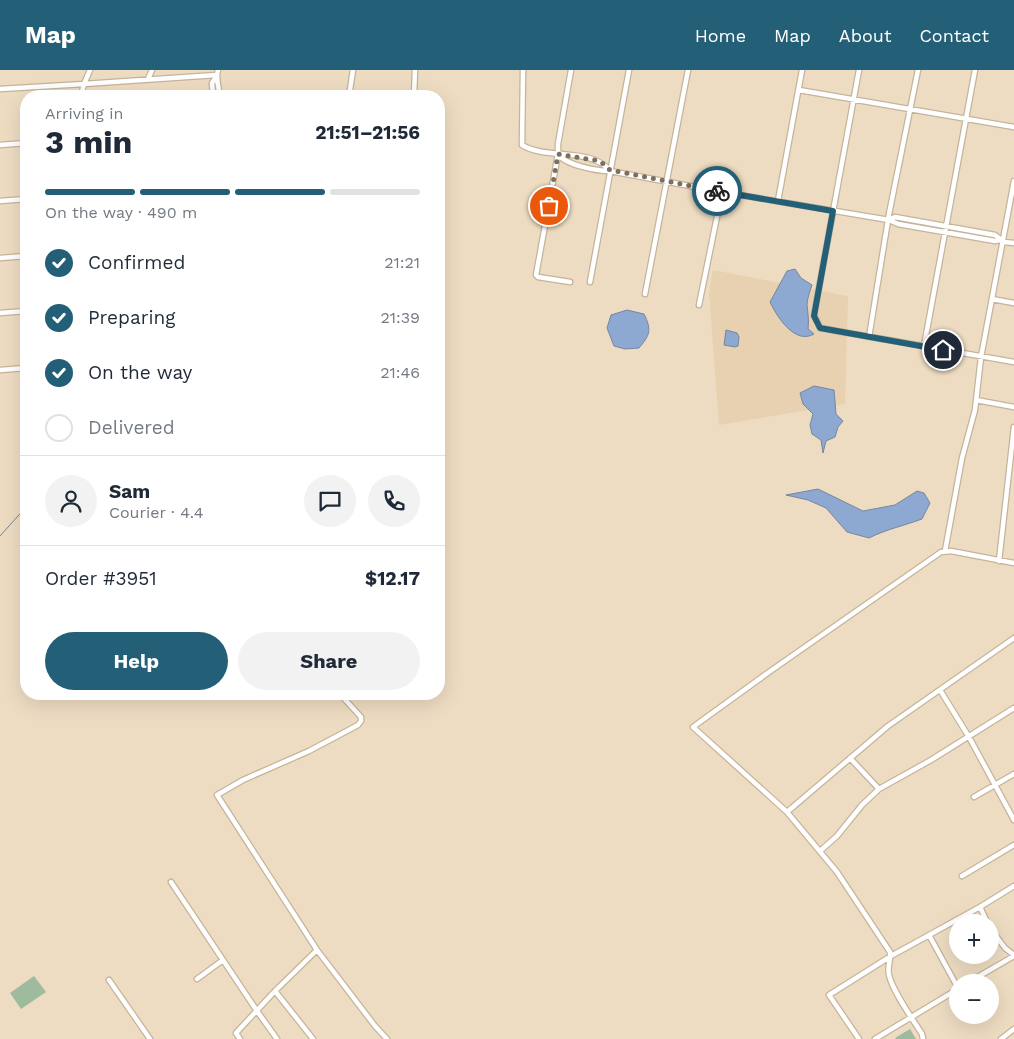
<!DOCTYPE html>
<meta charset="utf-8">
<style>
:root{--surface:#fff;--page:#f2f2f3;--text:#1f2937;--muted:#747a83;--line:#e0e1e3;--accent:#235f76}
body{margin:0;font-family:"Work Sans",sans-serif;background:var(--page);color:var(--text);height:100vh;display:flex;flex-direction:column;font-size:19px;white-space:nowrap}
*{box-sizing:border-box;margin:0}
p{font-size:16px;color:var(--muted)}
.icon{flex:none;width:28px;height:28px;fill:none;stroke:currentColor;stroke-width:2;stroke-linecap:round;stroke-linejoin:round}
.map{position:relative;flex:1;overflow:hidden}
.side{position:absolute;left:20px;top:20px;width:425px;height:610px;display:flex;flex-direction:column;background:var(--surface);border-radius:20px;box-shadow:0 5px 20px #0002}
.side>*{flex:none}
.buttons{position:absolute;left:949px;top:844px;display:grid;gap:10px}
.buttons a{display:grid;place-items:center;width:50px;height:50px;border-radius:50%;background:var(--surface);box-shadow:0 5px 20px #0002;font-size:25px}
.pin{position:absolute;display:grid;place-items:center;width:42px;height:42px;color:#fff;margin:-21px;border:2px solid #fff;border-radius:50%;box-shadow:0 1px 5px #0007}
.courier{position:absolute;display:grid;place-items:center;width:50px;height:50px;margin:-25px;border:4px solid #235f76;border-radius:50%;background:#fff;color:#222;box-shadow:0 1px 6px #0007}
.head em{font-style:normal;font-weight:700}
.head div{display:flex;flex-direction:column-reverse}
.head{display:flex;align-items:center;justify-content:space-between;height:85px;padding:0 25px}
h1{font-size:32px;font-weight:700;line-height:38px}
.bar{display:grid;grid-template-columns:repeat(4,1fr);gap:8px 5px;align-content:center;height:60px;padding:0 25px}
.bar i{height:6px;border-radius:4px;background:var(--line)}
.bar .selected{background:var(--accent)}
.bar p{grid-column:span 4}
.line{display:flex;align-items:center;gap:12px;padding:0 25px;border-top:1px solid var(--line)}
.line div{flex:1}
.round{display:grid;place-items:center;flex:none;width:52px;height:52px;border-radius:26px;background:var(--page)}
ol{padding:0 25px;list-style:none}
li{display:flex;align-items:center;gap:15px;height:55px}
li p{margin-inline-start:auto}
li .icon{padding:5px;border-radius:50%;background:var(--accent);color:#fff;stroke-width:4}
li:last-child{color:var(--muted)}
li i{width:28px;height:28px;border:2px solid var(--line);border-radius:50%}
.button{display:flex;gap:10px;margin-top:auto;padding:10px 25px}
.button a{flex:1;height:58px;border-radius:30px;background:var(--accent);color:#fff;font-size:20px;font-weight:700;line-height:58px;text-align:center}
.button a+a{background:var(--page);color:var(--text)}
header{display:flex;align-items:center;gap:30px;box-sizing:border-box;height:70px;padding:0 25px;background:var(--accent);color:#fff}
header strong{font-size:24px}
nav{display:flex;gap:28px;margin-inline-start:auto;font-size:18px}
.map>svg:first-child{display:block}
.built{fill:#e7d1b0}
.green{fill:#9ebb9e}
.water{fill:#8da8d1;stroke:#75869f}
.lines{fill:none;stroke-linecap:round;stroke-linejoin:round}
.stream{stroke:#75869f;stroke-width:1}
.minor-casing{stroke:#c5b49a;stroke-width:7}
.minor{stroke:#fff;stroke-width:4.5}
.done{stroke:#7a6f60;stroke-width:5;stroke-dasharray:0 9}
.route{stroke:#235f76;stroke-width:6}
</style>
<header>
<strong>Map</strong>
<nav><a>Home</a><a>Map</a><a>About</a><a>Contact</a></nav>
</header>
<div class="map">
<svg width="1014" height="969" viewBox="0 0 1014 969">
<rect width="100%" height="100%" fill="#eedcc2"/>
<path class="built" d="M713,200l135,26 -3,108 -126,21 -10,-132z"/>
<path class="green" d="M34,906l12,16 -25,17 -11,-16z
M910,959l6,10h-20l-1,-1z"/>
<path class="water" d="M795,199l6,9 11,7c-2,6 -5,14 -5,20 1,8 2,16 1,24l6,5c-19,11 -37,-17 -44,-32l17,-31z
M627,240l17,4c8,16 6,21 -5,34l-14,1 -11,-3 -7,-18 4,-13z
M726,260l11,3 2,4 -1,9 -3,1 -11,-2z
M814,316l20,4 2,24 7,7 -5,6 -3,10 -9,4 -3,12 -2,-13 -9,-6 -2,-9 3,-11 -10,-10 -3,-11z
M818,419l45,22 32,-6 22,-14 7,2 6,10 -8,16c-19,7 -35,10 -53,19l-22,-6 -21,-24 -18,-8 -22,-5z"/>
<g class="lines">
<path class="stream" d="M0,466l26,-29"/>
<defs>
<path id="minor" d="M90,0l-6,14 132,-9
M218,0c-3,8 1,18 2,26
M523,0l-1,75c24,15 70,2 88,26
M571,0l-13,74v10c7,11 39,17 52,17l112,21 167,28 9,4 97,17 5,-1
M859,0l-45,245 6,13 194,34
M148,9l4,-9
M0,19l84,-5 -3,12
M799,20l215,37
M213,26l-1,-13 4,-6
M349,26l4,-26
M414,26l1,-26
M0,75l26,-2
M558,84l-22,121 2,2 32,5
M0,131l26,-2
M778,131l24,-131
M889,150l6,-3 100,18 9,7 10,1
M0,188l26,-2
M590,212l39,-212
M645,224l43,-224
M992,229l22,4
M699,235l23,-113
M0,243l26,-2
M869,267l20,-123 29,-144
M924,276l51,-276
M0,300l26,-2
M976,330l38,7
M945,481l17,-93 13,-48 6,-53 33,-176
M999,491l15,-134
M940,620l29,47 45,83
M340,624l21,23v4l-3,4 -49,26 -66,29 -26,15 100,155 58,76 12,13
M850,688l29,31
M974,727l40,-23
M787,742l101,-86 126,-88
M820,781l17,-15 25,-31 17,-16 52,-29 83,-52
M962,806l52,-31
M171,812l86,129 20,28
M980,837l7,15
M990,858l15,20 9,7
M929,865l29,53
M197,909l26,-19
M109,910l41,59
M969,912l45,-26
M275,921l38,48
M240,969l-4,-6 39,-42 42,-41
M859,969l-30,-44 62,-39 89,-49 34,-21
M875,969l83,-50
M923,969l-1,-5c-10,-16 -29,-42 -33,-59 -2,-8 2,-15 1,-23l-53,-80 -50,-60 -94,-85 76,-55 172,-120 10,-1 63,12
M1001,969l13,-10"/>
</defs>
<use href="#minor" class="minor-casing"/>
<use href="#minor" class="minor"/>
</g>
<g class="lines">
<path class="done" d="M549,136l9,-52 42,7 10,9 107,21"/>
<path class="route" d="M717,121l116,20 -19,105 6,12 123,22"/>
</g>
</svg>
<div class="buttons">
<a>+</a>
<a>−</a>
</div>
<div class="pin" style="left:549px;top:136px;background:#ea580c"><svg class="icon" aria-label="bag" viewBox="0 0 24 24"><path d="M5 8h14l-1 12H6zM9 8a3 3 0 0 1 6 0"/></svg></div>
<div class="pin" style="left:943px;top:280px;background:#1f2937"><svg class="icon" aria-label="home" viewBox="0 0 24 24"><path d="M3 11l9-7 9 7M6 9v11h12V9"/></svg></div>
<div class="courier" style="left:717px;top:121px"><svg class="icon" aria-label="bike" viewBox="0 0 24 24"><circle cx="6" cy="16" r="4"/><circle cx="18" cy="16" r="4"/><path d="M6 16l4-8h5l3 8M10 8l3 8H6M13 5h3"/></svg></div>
<section class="side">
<div class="head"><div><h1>3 min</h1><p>Arriving in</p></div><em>21:51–21:56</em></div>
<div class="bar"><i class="selected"></i><i class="selected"></i><i class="selected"></i><i></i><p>On the way · 490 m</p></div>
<ol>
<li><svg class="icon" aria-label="check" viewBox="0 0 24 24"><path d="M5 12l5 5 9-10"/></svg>Confirmed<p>21:21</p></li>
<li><svg class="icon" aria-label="check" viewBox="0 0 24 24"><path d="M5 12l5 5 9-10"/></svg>Preparing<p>21:39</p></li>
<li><svg class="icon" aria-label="check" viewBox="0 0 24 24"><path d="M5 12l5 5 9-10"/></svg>On the way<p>21:46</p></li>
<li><i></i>Delivered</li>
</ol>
<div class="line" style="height:90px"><a class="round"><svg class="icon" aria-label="person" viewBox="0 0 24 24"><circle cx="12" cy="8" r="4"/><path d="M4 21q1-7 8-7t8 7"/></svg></a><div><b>Sam</b><p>Courier · 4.4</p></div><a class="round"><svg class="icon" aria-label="chat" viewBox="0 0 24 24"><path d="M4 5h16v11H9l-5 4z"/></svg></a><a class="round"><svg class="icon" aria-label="phone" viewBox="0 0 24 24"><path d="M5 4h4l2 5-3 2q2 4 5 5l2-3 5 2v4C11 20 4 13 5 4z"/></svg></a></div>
<div class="line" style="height:65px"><div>Order #3951</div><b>$12.17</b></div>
<div class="button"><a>Help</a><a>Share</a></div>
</section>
</div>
